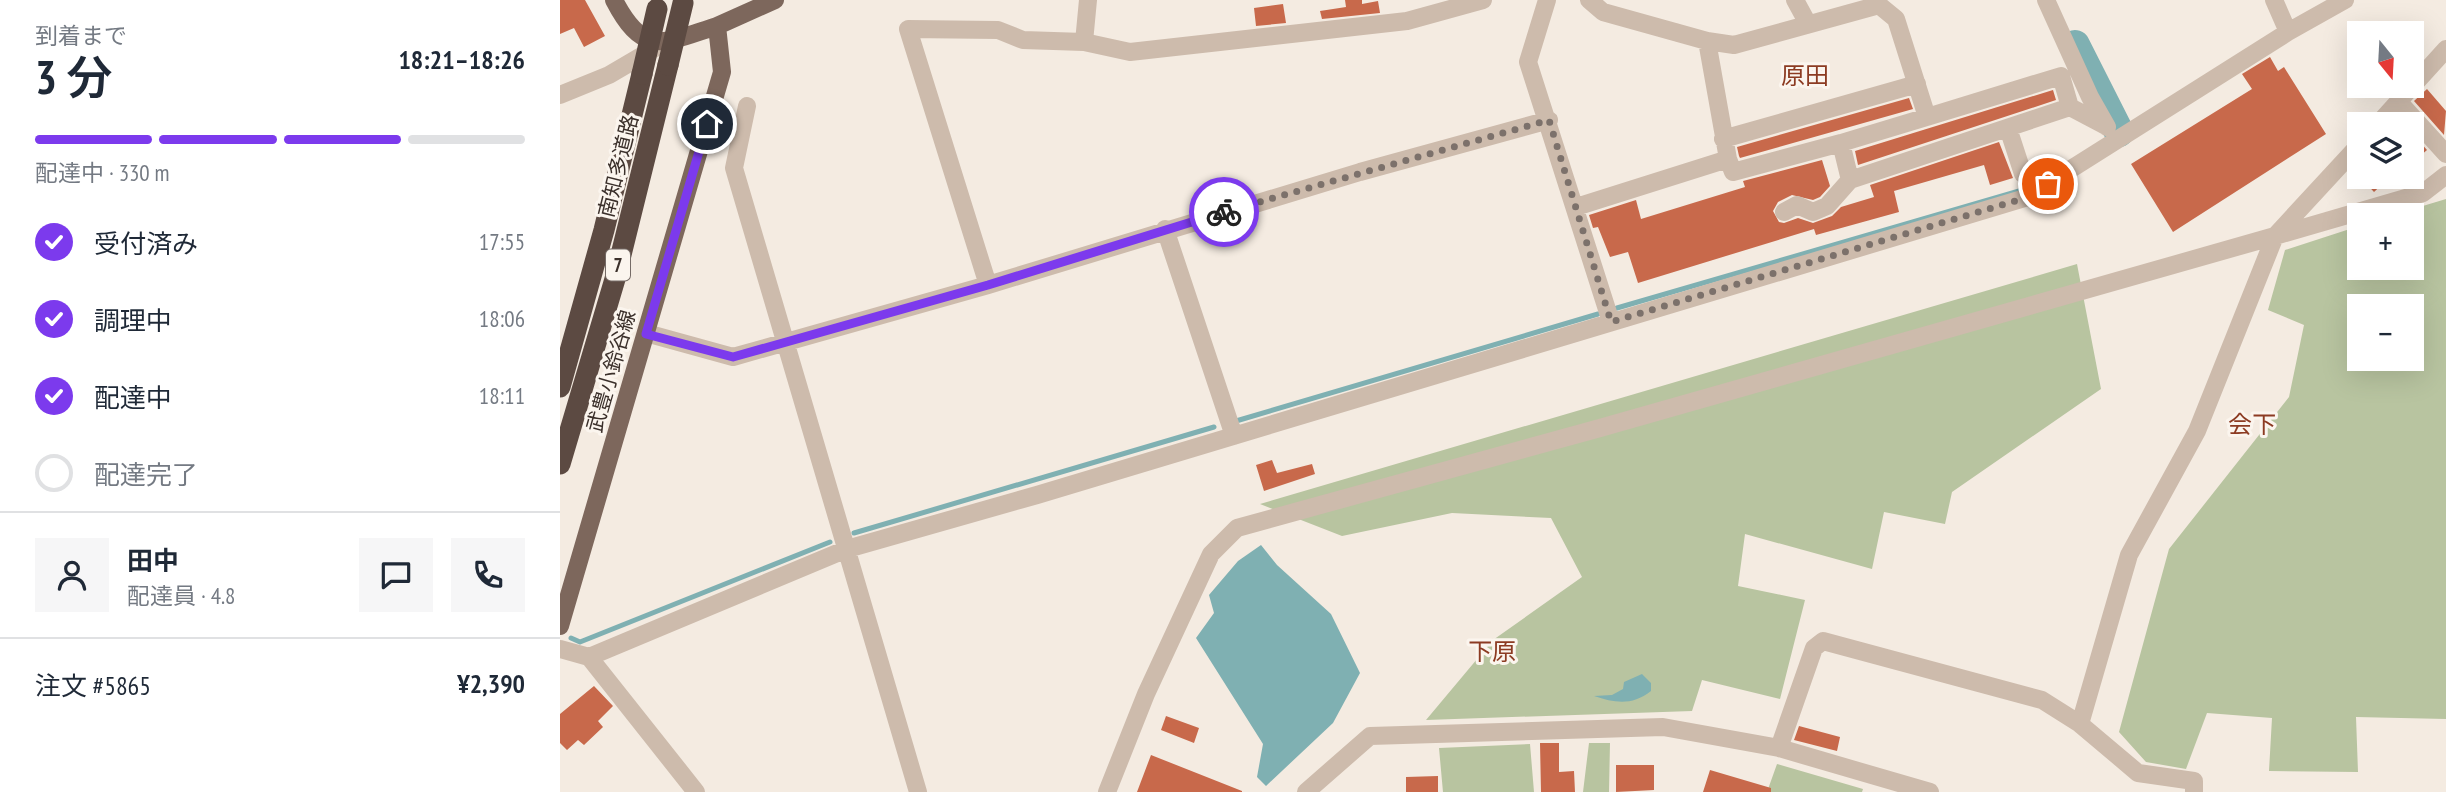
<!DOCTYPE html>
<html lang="ja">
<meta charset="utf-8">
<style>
:root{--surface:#fff;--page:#f6f6f7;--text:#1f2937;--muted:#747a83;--line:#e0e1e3;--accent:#7c3aed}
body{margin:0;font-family:"PT Sans Narrow","Noto Sans JP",sans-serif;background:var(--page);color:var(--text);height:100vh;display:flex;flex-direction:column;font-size:26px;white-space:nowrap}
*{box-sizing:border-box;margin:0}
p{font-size:23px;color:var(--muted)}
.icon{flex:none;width:38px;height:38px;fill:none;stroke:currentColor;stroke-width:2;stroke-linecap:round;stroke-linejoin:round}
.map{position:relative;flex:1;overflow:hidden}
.details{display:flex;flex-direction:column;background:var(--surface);width:560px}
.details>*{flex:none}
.needle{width:46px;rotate:162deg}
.fabs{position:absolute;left:1787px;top:21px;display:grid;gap:14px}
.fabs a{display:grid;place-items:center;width:77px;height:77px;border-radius:0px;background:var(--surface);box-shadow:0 7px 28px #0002;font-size:35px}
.pin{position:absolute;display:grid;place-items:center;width:60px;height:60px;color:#fff;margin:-30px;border:4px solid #fff;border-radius:50%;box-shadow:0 2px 7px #0007}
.courier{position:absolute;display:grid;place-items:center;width:70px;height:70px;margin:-35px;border:5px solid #7c3aed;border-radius:50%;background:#fff;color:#222;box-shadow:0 2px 9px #0007}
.head em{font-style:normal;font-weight:600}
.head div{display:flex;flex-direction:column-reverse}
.head{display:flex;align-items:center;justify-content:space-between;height:119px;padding:0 35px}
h1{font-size:46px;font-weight:600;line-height:52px}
.bar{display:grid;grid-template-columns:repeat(4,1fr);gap:10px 7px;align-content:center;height:84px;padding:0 35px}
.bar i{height:9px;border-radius:5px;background:var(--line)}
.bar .current{background:var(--accent)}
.bar p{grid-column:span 4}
.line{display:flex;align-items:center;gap:18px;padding:0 35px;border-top:2px solid var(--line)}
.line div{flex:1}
.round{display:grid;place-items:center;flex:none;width:74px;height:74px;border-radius:0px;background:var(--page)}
ol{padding:0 35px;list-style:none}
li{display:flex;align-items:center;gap:21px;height:77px}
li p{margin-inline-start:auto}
li .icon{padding:7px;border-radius:50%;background:var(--accent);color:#fff;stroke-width:4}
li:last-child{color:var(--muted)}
li i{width:38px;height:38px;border:4px solid var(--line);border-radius:50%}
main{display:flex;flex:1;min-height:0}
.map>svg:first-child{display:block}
.green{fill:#b8c4a0;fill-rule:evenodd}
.water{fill:#7fb0b2}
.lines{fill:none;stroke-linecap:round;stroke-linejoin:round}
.stream{stroke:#7fb0b2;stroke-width:5}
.river{stroke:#7fb0b2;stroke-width:30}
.building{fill:#c8694b}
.minor{stroke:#cdbbac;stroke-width:18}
.major{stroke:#7d675c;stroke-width:18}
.highway{stroke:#5c4a42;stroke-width:21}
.highway-bridge{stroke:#5c4a42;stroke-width:21}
.done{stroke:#7c716b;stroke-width:7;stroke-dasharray:0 12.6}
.route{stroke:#7c3aed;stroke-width:9}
.labels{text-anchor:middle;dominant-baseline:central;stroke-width:6;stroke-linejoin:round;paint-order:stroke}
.shield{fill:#fbf5ee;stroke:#756b66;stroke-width:2}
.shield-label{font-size:19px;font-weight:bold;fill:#3b302b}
.street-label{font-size:21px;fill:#3b302b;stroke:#fbf5ee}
.quarter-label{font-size:24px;fill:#8c3b22;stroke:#fbf5ee}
</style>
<main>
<section class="details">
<div class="head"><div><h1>3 分</h1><p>到着まで</p></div><em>18:21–18:26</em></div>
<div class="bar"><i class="current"></i><i class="current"></i><i class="current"></i><i></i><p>配達中 · 330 m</p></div>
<ol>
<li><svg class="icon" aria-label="check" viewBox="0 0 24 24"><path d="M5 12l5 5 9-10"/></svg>受付済み<p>17:55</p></li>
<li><svg class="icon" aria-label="check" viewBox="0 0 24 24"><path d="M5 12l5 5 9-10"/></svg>調理中<p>18:06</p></li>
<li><svg class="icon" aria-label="check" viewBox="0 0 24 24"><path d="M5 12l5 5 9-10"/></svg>配達中<p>18:11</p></li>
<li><i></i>配達完了</li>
</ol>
<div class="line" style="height:126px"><a class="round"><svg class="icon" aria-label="person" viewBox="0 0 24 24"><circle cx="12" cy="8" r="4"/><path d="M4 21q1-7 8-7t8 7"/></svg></a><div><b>田中</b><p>配達員 · 4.8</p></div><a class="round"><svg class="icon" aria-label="chat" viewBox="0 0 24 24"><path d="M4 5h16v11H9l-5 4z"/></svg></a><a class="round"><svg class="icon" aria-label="phone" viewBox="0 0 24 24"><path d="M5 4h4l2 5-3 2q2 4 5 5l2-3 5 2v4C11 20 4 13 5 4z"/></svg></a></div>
<div class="line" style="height:91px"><div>注文 #5865</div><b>¥2,390</b></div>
</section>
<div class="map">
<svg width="1886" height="792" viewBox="0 0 1886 792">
<rect width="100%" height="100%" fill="#f4ebe1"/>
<path class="green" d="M1886,199v520l-90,-2 2,55 -89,-1 3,-53 -65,-5 -21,56 -40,-7 -27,-30 50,-183 120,-152 15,-72 -36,-15 17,-60 74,-24v42h53v-53h-19zM1799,306h53v53h-53z
M1517,264l24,125 -149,103 -7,32 -61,-12 -12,57 -127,-35 -7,52 67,14 -25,99 -78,-19 -10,31 -266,9 67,-80 89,-63 -31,-59 -99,-5 -110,23 -82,-32z
M1029,743h21l-1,49h-26z
M970,744l4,48h-91l-4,-44z
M1217,764l86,25 -1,3h-95z"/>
<path class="water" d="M701,545l16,20 54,49 29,59 -27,50 -67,63 -9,-9 6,-33 -67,-106 18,-25 -5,-18 29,-34z
M1082,674l9,9v8c-19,15 -36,12 -57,5l18,-1 11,-6 1,-7z"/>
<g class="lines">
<path class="stream" d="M1057,308l409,-119
M676,421l362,-107
M294,533l360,-106
M11,638l9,4 250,-100"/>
<path class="river" d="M1515,45l44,87"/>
</g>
<path class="building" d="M0,0h25l20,36 -21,11 -10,-19 -14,6z
M785,0h17v4l16,-3 2,12 -58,6 -2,-8 26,-4z
M723,4l3,19 -30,3 -2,-18z
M1710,57l8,14 6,-4 42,67 -153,98 -42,-68 121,-75 -10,-15z
M1867,89l19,22 -2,24 -30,-34z
M1493,90l3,10 -198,65 -3,-14z
M1349,98l4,11 -173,49 -1,-2 -2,-9z
M1852,133l15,17 -15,13z
M1439,142l14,36 -23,7 -6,-20 -90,26 5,21 -83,23 -2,-6 -176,54 -10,-31 -18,5 -12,-30 -5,1 -4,-13 47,-15 5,19 104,-32 -2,-6 79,-21 8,26 -10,11 -7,3 -21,-5 -14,7 -5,9 6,11 5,1 14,-5 15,5 19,-7 9,-9 33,-10 -4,-12z
M1800,177h30l-16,15z
M712,460l5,13 35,-9 3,10 -51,17 -8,-26z
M34,686l19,20 -15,15 5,6 -19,18 -6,-5 -11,10 -7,-7v-29z
M606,716l33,12 -5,15 -33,-13z
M1239,726l41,11 -3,14 -43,-11z
M980,743h19v29l15,-1 1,21h-34z
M591,755l91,36v1h-105z
M1056,765h38v25l-38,2z
M1150,770l61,18v4h-68z
M878,776v16h-32v-15z"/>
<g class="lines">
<path class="minor" d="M987,0l-19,62 83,260
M1235,0l12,22
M1486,0l44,97 17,30
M1714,0l14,32
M1147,41l27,4 145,-40 17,14 31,98 134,-41 9,31 36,19
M524,42l4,-42
M0,95l49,-20 46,-27
M1839,102l47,52
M187,106l-13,62 184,624
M1367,117l-86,26 9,37 220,-73
M1818,124l68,-75
M1448,128l15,46
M1163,139l194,-55
M1168,159l5,13 108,-29
M1016,207l152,-48 -21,-118 -104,-29 -14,-12
M1224,212l13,-7 16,7 14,-6 23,-26
M605,229l69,207
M428,285l-80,-256 90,1 25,10 61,2 46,10 277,-31 76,-21
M86,333l87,24 255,-72 372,-113 189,-52
M0,649l29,8 107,135
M29,657l258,-108 190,-54 988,-297 263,-166 57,-32
M1520,724l49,-169 68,-124 78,-195 84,-91
M1219,748l35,-100 9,-7 219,59 38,24 58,49 56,8v11
M547,792l39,-98 65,-140 26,-26 363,-100 675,-192 148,-43 23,-18
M746,792l64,-56 293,-9 116,21 151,44"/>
<path class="major" d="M54,0c30,58 50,43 103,26
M0,626l162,-554 -5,-46 58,-26"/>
<path class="highway" d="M0,387l44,-157 38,-156
M0,464l55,-185 53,-214"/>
<path class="highway-bridge" d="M108,65l15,-62
M82,74l15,-65"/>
</g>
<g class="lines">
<path class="done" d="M664,212l325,-92 62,202 414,-124 23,-14"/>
<path class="route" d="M147,124l-61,210 87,23 255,-72 236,-73"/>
</g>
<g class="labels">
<rect class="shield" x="46" y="249.5" width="24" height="31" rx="5"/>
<g class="shield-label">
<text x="58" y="265">7</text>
</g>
<g class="street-label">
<text transform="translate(58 166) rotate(-76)">南知多道路</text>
<text transform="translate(51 371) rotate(-74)">武豊小鈴谷線</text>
</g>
<g class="quarter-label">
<text x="1245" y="75">原田</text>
<text x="1692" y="424">会下</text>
<text x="932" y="651">下原</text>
</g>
</g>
</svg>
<div class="fabs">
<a><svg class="needle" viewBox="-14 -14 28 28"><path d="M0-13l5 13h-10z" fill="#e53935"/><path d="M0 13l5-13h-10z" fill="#747a83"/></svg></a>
<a><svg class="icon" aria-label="layers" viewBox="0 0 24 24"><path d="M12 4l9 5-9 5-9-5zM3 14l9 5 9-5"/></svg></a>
<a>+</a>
<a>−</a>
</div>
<div class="pin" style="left:1488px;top:184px;background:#ea580c"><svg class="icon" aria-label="bag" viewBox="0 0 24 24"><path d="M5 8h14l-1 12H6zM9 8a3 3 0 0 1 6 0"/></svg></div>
<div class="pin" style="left:147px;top:124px;background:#1f2937"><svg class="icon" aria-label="home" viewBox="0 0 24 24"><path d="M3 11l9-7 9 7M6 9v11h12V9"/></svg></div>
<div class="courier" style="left:664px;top:212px"><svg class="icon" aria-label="bike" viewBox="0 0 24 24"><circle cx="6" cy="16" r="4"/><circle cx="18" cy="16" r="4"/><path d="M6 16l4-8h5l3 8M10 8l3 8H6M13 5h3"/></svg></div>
</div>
</main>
